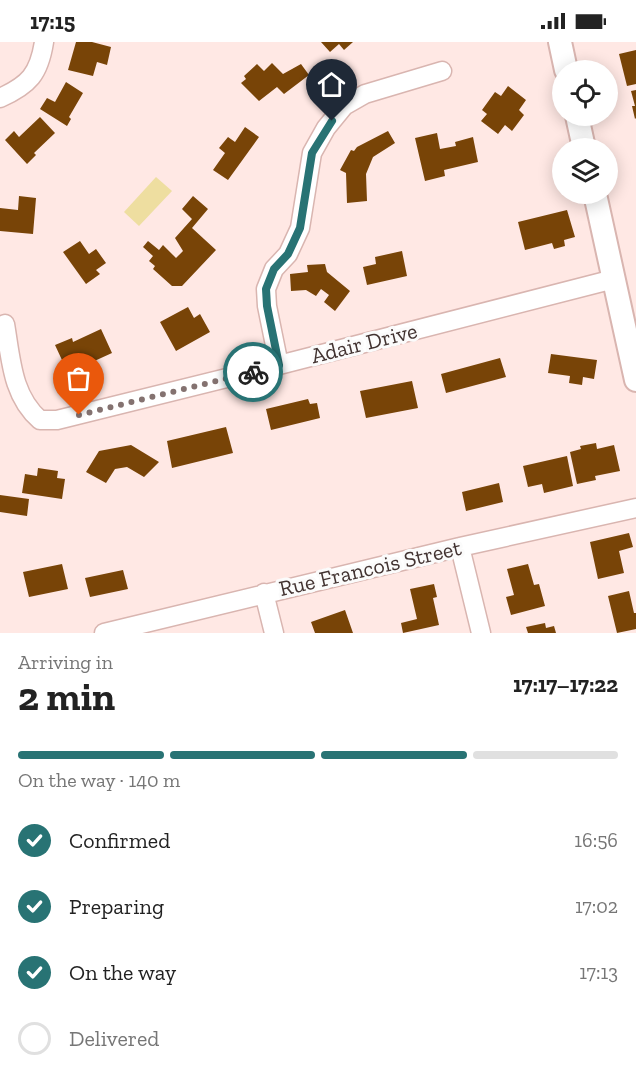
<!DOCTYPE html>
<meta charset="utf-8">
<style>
:root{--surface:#fff;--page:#f2f2f2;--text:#222;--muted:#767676;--line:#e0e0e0;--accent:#287374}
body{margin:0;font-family:"Zilla Slab",serif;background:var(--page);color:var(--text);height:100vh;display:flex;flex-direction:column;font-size:22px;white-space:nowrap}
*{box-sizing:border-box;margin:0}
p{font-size:20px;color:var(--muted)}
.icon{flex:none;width:33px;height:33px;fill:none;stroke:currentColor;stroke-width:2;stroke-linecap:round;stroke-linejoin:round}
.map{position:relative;height:591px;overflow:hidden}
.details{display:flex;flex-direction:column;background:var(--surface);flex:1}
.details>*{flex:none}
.tools{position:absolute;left:552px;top:18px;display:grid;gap:12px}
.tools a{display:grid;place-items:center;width:66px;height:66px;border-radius:50%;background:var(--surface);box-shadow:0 3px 15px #0003;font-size:30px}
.pin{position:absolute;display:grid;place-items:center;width:51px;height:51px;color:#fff;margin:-62px -26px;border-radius:50% 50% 50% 0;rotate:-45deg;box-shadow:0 0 6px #0007}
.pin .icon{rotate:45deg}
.courier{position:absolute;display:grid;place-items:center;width:60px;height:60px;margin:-30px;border:4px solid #287374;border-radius:50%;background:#fff;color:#222;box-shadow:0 2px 8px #0007}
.head em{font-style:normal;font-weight:700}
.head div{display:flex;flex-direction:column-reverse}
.head{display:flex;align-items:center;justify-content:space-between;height:102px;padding:0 18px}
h1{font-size:39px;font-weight:700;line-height:45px}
.bar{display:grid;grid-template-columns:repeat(4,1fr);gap:9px 6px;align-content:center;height:72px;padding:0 18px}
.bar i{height:8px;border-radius:4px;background:var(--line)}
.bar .current{background:var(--accent)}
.bar p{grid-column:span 4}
ol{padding:0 18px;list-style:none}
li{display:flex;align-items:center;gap:18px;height:66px}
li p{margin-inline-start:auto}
li .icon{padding:6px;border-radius:50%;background:var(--accent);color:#fff;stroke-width:4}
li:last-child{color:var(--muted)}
li i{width:33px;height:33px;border:3px solid var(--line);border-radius:50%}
.status{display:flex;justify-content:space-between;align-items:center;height:42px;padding:0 30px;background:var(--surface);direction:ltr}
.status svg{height:16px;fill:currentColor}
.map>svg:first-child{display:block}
.green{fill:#eedea0}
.building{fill:#784407}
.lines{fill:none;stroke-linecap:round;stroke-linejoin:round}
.minor-casing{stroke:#d9b5b0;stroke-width:21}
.major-casing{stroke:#d9b5b0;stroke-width:26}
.minor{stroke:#fff;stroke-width:18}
.major{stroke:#fff;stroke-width:22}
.done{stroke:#847270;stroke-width:6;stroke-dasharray:0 10.8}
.route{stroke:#287374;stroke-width:8}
.labels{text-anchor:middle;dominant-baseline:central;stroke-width:6;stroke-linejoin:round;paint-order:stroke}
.street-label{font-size:22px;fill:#423331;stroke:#fbfbfb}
</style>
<div class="status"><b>17:15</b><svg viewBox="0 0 49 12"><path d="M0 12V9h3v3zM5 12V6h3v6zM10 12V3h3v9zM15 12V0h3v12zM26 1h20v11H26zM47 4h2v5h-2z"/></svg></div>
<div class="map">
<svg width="636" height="591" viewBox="0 0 636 591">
<rect width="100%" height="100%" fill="#ffe8e4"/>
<path class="green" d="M156,135l16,14 -33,35 -15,-14z"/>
<path class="building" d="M76,0h16l19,5 -4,18 -10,-3 -4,14 -25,-6z
M321,0h32l-9,8 -5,-6 -9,8z
M636,8v34l-9,2 -8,-32z
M272,21l11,11 18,-10 8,11 -25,19 -7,-7 -18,14 -18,-18 5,-4 -2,-3 13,-12 7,7z
M66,40l17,11 -14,24 2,2 -4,7 -27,-17 7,-11 8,4z
M508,44l18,14 -7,10 5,5 -12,16 -7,-6 -7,9 -17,-13 6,-7 -5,-4 13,-18 6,4z
M636,48v28l-1,1 -3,-13h3l-4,-15z
M40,75l15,16 -21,20 2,2 -9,9 -22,-24 9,-9 5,6z
M245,85l14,10 -31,43 -15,-10 12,-17 -6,-5 9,-11 7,5z
M388,89l7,12 -22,14 -7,17 1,27 -20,2 -1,-30 -6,-3 11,-20 3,1 3,-4z
M437,91l3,16 16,-3 -1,-4 18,-5 5,25 -34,8 1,6 -20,5 -10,-43z
M19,154l17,2 -3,36 -33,-3v-23l18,2z
M193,154l15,13 -16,19 24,22 -34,36h-10l-19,-17 2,-3 -6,-5 4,-5 -10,-9 5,-6 11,9 4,-5 13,13 7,-7 -8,-13 17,-19 -10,-10z
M567,168l8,27 -11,3 1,6 -11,3 -2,-6 -27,7 -7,-28z
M80,199l9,13 7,-5 10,14 -10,7 4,4 -14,10 -23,-32z
M402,209l5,25 -40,9 -4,-18 13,-3 -1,-7z
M325,222l2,8 23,19 -15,20 -11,-9 5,-7 -8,-6 -5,7 -10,-6 -15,1 -1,-17 18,-2 -1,-7z
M188,265l6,11 6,-4 10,18 -34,19 -16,-29z
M101,287l11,24 -44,20 -13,-28 17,-7 1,4z
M551,312l46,6 -3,19 -11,-2 -1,8 -13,-2 1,-7 -22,-3z
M500,316l6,19 -60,16 -5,-19z
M412,339l6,27 -52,10 -6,-27z
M308,357l2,5 7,-1 3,15 -49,12 -5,-21z
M226,385l7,26 -61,15 -5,-27z
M596,401l1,6 17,-4 6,26 -25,5 1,4 -19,4 -7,-32 11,-3 -1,-3z
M131,403l28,17 -15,15 -17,-10 -12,2 -9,14 -20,-11 13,-21z
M567,414l6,30 -29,7 -2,-9 -14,3 -5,-21z
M38,426l20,3 -1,7 8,1 -3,20 -40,-6 3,-19 12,2z
M499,441l4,19 -37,9 -4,-19z
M0,453l29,4 -2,17 -27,-4z
M629,491l4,14 -14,4 5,22 -26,6 -8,-37z
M62,522l6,25 -39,8 -6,-25z
M528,522l6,21 5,-1 6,22 -34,9 -5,-18 8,-2 -7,-26z
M123,528l5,19 -38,8 -5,-19z
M434,542l3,13 -4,1 6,27 -36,8 -2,-10 16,-4 -7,-30z
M629,549l5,22h2v16l-19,4 -9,-37z
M345,568l8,23h-38l-4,-11z
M545,581l1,5 8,-2 2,7h-28l-2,-6z"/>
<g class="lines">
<defs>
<path id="minor" d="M0,56c29,-13 39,-24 44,-56
M5,282c6,35 7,72 35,96h17l222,-55 335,-86
M279,323l-12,-59 -1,-17 8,-20 14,-15 12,-26 12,-75 14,-25 18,-22 21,-12 77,-23
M460,505l21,86
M264,551l10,40
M104,591l356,-86 176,-39"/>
<path id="major" d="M560,0l6,28
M577,74l7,32
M595,152l41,186"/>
</defs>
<use href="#minor" class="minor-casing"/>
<use href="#major" class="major-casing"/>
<use href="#minor" class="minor"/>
<use href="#major" class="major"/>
</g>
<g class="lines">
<path class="done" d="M79,373l174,-43"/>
<path class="route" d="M253,330l26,-7 -12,-59 -1,-17 8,-20 14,-15 12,-26 12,-75 20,-32"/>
</g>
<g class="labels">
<g class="street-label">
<text transform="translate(364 301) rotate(-14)">Adair Drive</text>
<text transform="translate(370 526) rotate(-13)">Rue Francois Street</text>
</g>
</g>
</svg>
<div class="tools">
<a><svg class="icon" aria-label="locate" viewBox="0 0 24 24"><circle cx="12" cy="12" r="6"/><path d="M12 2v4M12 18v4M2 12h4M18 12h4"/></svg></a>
<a><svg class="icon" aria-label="layers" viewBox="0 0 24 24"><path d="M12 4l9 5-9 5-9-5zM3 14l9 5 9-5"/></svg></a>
</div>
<div class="pin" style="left:79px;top:373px;background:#ea580c"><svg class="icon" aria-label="bag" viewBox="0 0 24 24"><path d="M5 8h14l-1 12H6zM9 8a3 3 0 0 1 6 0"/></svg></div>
<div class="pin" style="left:332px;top:79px;background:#1f2937"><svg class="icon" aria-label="home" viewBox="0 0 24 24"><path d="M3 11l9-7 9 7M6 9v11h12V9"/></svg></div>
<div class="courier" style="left:253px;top:330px"><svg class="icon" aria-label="bike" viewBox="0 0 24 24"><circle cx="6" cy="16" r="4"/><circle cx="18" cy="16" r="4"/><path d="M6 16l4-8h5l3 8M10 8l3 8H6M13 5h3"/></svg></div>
</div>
<section class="details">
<div class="head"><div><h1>2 min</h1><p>Arriving in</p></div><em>17:17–17:22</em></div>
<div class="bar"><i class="current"></i><i class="current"></i><i class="current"></i><i></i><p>On the way · 140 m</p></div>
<ol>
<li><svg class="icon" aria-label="check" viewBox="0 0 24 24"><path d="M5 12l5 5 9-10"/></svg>Confirmed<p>16:56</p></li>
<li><svg class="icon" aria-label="check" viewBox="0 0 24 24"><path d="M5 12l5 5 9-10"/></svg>Preparing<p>17:02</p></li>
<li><svg class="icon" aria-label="check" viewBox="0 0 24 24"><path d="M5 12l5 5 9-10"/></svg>On the way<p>17:13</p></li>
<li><i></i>Delivered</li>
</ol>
</section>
